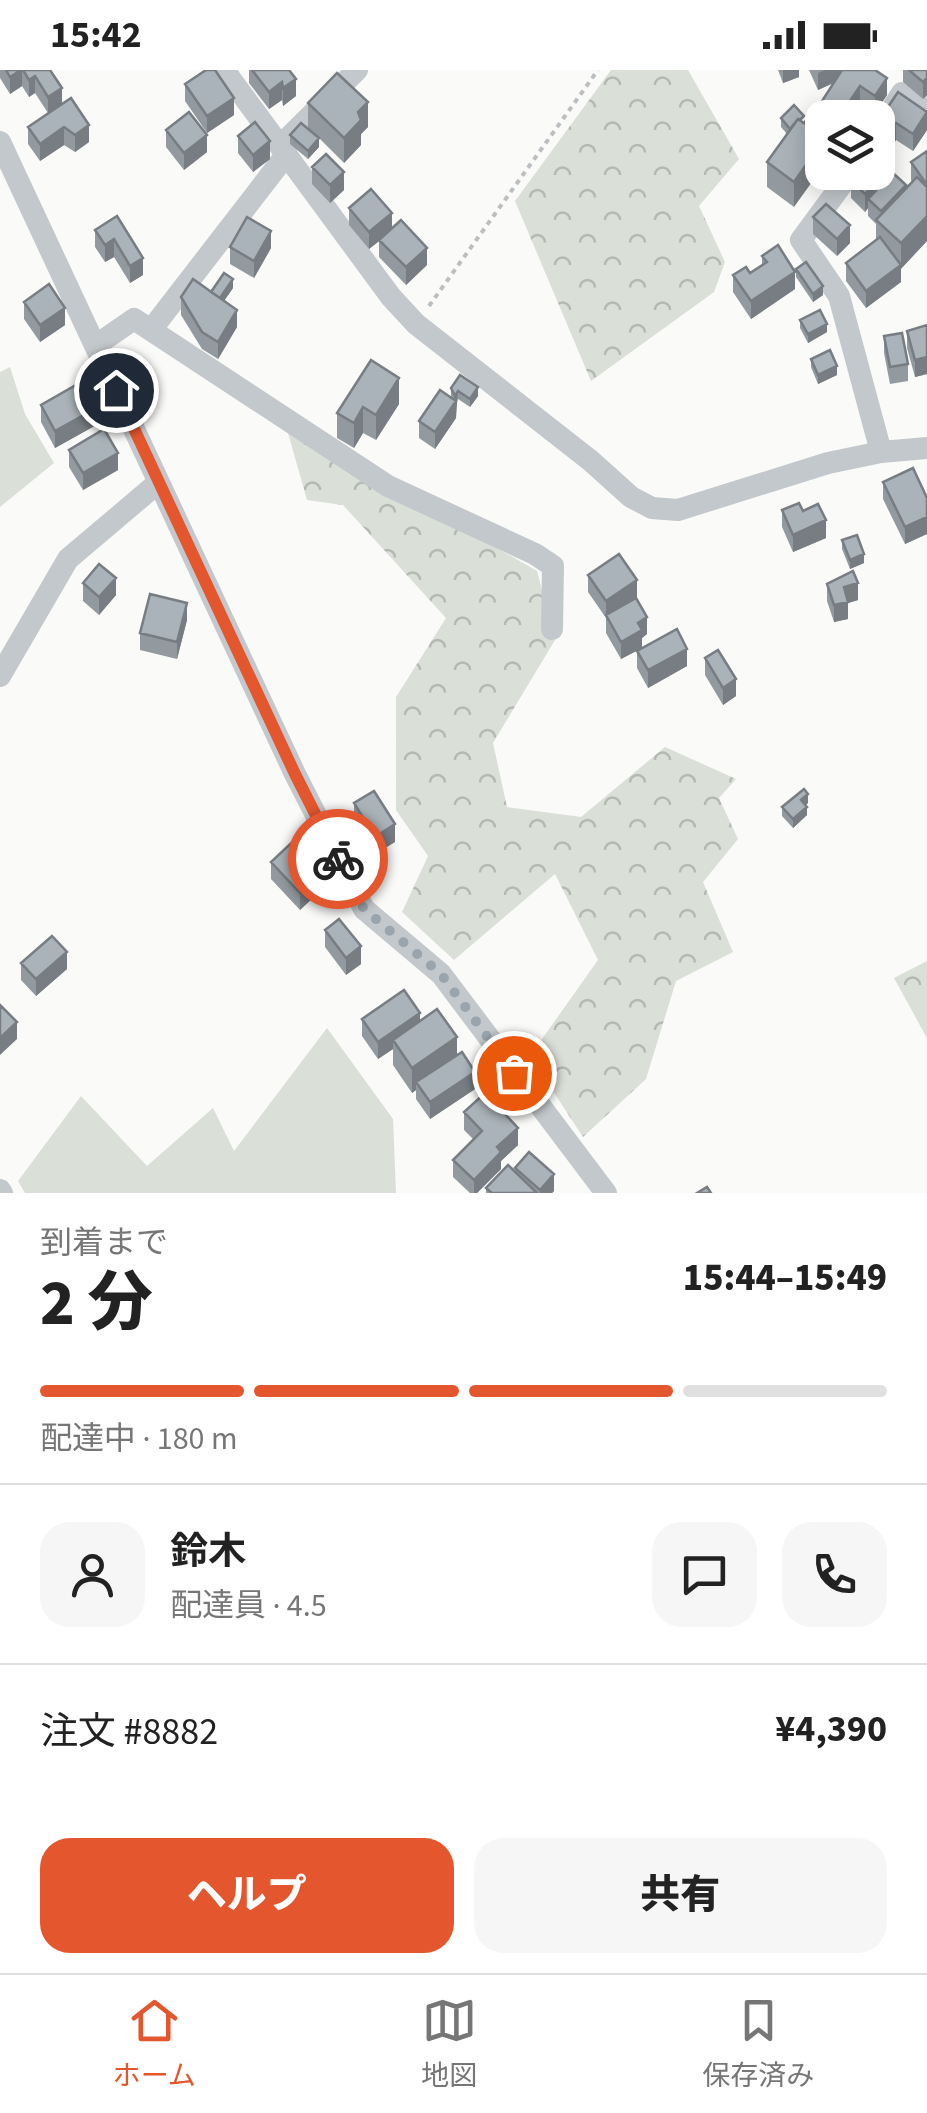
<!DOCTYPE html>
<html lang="ja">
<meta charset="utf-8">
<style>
:root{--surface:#fff;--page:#f6f6f6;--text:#222;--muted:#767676;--line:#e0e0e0;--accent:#e4572e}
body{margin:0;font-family:"Source Sans 3","Noto Sans JP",sans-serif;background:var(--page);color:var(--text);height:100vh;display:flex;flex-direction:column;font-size:38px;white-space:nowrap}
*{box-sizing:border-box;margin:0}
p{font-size:32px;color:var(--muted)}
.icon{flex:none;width:55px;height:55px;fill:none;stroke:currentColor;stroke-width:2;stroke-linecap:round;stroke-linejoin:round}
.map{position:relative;height:1123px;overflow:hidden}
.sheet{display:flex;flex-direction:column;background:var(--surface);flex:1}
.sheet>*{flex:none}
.fabs{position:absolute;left:805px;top:30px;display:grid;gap:20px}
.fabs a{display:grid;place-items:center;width:90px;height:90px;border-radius:20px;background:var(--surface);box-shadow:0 5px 25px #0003;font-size:50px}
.pin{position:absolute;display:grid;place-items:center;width:85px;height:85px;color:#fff;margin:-42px;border:5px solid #fff;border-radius:50%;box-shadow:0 2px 10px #0007}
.courier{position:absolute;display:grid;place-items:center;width:100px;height:100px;margin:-50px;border:8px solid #e4572e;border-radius:50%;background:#fff;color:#222;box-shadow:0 2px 12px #0007}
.headline em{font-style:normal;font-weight:800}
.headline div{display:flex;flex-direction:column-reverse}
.headline{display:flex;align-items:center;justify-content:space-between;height:170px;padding:0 40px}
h1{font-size:65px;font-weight:800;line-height:75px}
.bar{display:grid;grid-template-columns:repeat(4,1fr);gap:15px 10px;align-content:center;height:120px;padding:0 40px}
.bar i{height:12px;border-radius:8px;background:var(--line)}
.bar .on{background:var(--accent)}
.bar p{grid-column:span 4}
.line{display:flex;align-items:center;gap:25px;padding:0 40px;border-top:2px solid var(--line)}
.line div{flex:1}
.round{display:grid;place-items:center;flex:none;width:105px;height:105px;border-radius:30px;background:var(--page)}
.action{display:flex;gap:20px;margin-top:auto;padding:20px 40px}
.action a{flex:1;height:115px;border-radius:30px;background:var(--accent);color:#fff;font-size:40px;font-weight:800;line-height:115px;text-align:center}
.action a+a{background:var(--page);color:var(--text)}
.status{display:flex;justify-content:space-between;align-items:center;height:70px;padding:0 50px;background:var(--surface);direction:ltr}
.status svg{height:28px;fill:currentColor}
.tabs{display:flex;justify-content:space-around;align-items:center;height:140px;border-top:2px solid var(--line);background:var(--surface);font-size:28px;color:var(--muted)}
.tabs a{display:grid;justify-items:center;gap:5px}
.tabs .on{color:var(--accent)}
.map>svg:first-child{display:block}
.grass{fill:#dadfd7}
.forest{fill:url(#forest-crowns)}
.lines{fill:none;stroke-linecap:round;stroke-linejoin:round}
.path{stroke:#bbbfc2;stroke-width:4;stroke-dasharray:5 5;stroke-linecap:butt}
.minor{stroke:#c3c8cc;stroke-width:22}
.wall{fill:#929a9f}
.shaded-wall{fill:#777d82}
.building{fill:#aab3b9;stroke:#777d82;stroke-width:2.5}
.done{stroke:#99a4ac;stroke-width:10;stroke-dasharray:0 18}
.route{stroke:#e4572e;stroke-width:12}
</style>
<div class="status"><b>15:42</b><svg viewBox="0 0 49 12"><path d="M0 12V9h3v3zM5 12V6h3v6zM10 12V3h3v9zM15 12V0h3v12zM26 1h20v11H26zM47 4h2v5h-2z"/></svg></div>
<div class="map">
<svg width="927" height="1123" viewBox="0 0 927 1123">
<defs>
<pattern id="forest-crowns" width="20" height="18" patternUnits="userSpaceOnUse" patternTransform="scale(2.5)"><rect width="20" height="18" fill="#dadfd7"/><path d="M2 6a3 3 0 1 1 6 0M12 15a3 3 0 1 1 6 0" fill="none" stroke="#b4b9b4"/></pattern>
</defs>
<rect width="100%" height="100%" fill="#fafaf8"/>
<path class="grass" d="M10,297l15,47 29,49 -54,44v-135z
M327,958l66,91 3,74h-371l-7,-12 63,-85 66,70 66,-58 21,43z"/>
<path class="forest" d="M611,0h77l51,89 -40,47 26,56 -11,30 -123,89 -76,-180z
M286,356l251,145 18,69 -62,103 14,64 74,10 84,-70 71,32 -17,19 19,41 -35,43 30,70 -57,29 -30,98 -63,58 -53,-81 68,-96 -43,-86 -101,86 -52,-48 26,-56 -32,-46v-113l50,-79 -103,-113 -36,-5z
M927,891v77l-33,-60z"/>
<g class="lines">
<path class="path" d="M429,236l169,-236"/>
<path class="minor" d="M224,0l167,227 25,27 175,137 40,36 21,11 26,2 150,-47 53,-11 46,-4
M878,62l24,-39 25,17
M0,72l295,632 69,135 77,65 165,219
M851,102l-50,68 38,56 42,156
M151,260l135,-175v-15l71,-70
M95,276l39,-27 254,167 147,68 18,12 -1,63
M0,606l68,-117 91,-77
M0,1120l2,3"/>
</g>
<path class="wall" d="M0,0h50l12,34 27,38 -14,10 -11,-7 -24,16 -12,-17v-17l20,-14 -13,-20 -6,4 -7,-11 -12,8 -10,-16z
M249,0h40l7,26 -13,10 -1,-6 -13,9 -20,-26z
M778,0h21v7l-16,6z
M809,0h32v2l46,23 -12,18 -15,-10 -9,15h-29v-17l12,-18 -16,7z
M903,0h24v25l-4,4 -20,-17z
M185,14l49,31 -27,18 -22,-32z
M308,33l60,24 -7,7v11l-17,18 -25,-25v9l-11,12 -18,-15v-9l18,-7z
M927,41v19l-14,21 -17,-11 -11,15 -7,-5v-28z
M781,48l23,5 -10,84 -27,-20v-25l20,-28 -6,-7z
M166,60l41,22 -23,18 -18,-23z
M238,66l32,23 -17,13 -15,-19z
M927,81v90l-26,27v14l-35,26 -20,-27v-18l30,-23v-16l-8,-8v-8l-3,4 -14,-14v-17l55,8 6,-7 -1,-2v-18z
M312,97l32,23 -14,13 -18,-19z
M349,138l43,20 35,37 -21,20 -27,-28v-16l-10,8 -20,-24z
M117,146l26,59 -13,8 -16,-26 -9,5 -10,-15v-17z
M813,147l37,26 -13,13 -24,-22z
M230,177l41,1 -17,30 -24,-14z
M762,186l33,33 -44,30 -18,-27v-17l17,-2 12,-8z
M796,199l27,26 -10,7 -17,-25z
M233,218l-9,13 13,26 -19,32 -16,-10 -21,-34v-18z
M24,232l41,23 -25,17 -16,-23z
M800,250l27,12 -19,11 -8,-15z
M927,255v49l-12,3 -8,-29v-17z
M884,266l24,28v17l-18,3 -6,-31z
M811,289l26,16 -19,9 -7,-17z
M371,290l28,44 -23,36 -13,-7 -9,15 -17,-10v-25z
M451,318l27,8 -8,11 -12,-8 -2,3v16l-21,31 -16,-11v-17l32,-23z
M41,335l57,19 -43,24 -14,-26z
M69,380l49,20 -35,20 -14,-23z
M883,412l44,16v36l-22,10 -22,-45z
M782,440l21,1 23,27 -33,14 -11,-25z
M842,470l22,23 -14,6 -8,-20z
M588,505l49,23 -3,1 13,35 -5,4v10l-21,11 -15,-26v-15l-18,-26z
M83,513l33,12 -17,20 -16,-14z
M827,514l31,16 -10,3v16l-14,3 -7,-21z
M187,550l-10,39 -37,-9v-17z
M637,581l50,15 -39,22 -11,-20z
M705,588l31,38 -13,9 -18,-30z
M354,733l41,39 -20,12 -21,-34z
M808,733l-2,2 1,10 -14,13 -11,-12v-9z
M271,792l49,4 -6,6 4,21 -18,17 -29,-31z
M325,860l36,34 -15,11 -21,-28z
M21,893l46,6 -31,27 -15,-16z
M362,949l58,2 37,34 18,34 -45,30 -14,-20v-9l-4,3 -19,-28v-16l-15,10 -16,-23z
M464,1042l54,33 -17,16v8l-24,24h-7l-17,-16v-17l20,-21 -9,-9z
M515,1098l39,23 -2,2h-66v-5l29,-16z"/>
<path class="shaded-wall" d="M22,0v16l-12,8v-17z
M783,0h16v7l-16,6z
M825,0h16v9l-23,11v-17z
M35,6v17l-6,4v-17z
M887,8v17l-12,18v-17z
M927,8v17l-4,4v-17z
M296,9v17l-13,10v-18z
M282,12v18l-13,9v-17z
M860,16v17l-9,15h-9v-5z
M62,18v17l-14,9v-17z
M234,28v17l-27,18v-17z
M368,32v25l-7,7v11l-17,18v-25l14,-26z
M927,42v18l-14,21v-17z
M896,53v17l-11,15v-17z
M89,55v17l-14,10v-17z
M64,57v18l-24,16v-17z
M822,64v34l-28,39v-25z
M207,65v17l-23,18v-17z
M319,68v9l-11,12v-8z
M270,71v18l-17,13v-17z
M344,102v18l-14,13v-18z
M882,107v17l-14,5v9l-3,4v-18z
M906,115v17l-25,23v-14z
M392,143v18l-23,18v-17z
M927,146v25l-26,28v-26z
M850,155v18l-13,13v-17z
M271,161v17l-17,30v-17z
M114,169v18l-9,5v-17z
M427,178v17l-21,20v-18z
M143,188v17l-13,8v-17z
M901,195v17l-35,26v-17z
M795,202v17l-44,30v-18z
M233,209v9l-14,20v-9z
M823,216v9l-10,7v-8z
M65,238v17l-25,17v-17z
M237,240v17l-19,32v-17z
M827,254v8l-19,11v-9z
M927,287v17l-12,3v-17z
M837,296v9l-19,9v-9z
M399,308v26l-23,36v-25z
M478,317v9l-8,11v-8z
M458,321l-2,27 -21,31v-17l20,-29v-7z
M98,337v17l-43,24v-17z
M363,337v26l-9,15v-25z
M118,383v17l-35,20v-17z
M927,447v17l-22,10v-17z
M826,450v18l-33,14v-17z
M864,484v9l-14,6v-9z
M116,508v17l-17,20v-18z
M637,510v18l-31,20v-17z
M858,513v17l-10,3v16l-14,3v-17l10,-18z
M187,533v17l-10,39v-17z
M647,547v17l-5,4v10l-21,11v-17l17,-19z
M687,579v17l-39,22v-18z
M736,609v17l-13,9v-17z
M808,724v9l-7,6v-9z
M807,737v8l-14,13v-9z
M395,754v18l-20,12v-17z
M320,779v17l-15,14v-17z
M318,806v17l-18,17v-17z
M361,876v18l-15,11v-17z
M67,882v17l-31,27v-17z
M420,943v17l-27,10v9l-15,10v-17z
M17,952v17l-17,16v-17z
M457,967v25l-41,20v8l-4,3v-25z
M475,1002v17l-45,30v-17z
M518,1058v17l-17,16v8l-24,24h-3v-13l23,-33z
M554,1104v17l-2,2h-12v-3z"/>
<path class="building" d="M6,0h15l-11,7z
M23,0h27l12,18 -14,9 -13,-21 -6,4z
M206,0h9l19,28 -27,18 -22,-32z
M252,0h37l7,9 -13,9 -1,-6 -13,10z
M842,0h33l12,8 -12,18 -15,-10 -18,27 -20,-12z
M909,0h18v8l-4,4z
M337,3l31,29 -10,10 3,8 -17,18 -36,-35z
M898,22l29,20 -14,22 -17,-11 -11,15 -7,-5v-11z
M71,28l18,27 -14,10 -11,-8 -24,17 -12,-17z
M794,35l10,11 -4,4 -2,-1 -8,10 -9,-11z
M189,42l18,23 -23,18 -18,-23z
M798,49l24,17v6l-28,40 -27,-20z
M807,49l15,12 -1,4 -17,-12z
M255,52l15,19 -17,14 -15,-19z
M301,53l18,15 -11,13 -18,-16z
M927,81v34l-16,-23z
M326,84l18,18 -14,13 -18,-18z
M859,102h18l5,5 -17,17 -14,-13z
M893,103l13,12 -25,26 -13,-12z
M917,107l10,10v29l-26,27 -25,-23z
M371,119l21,24 -23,19 -20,-24z
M826,134l24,21 -13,14 -24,-22z
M117,146l26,42 -13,8 -16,-27 -9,6 -10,-15z
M247,147l24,14 -17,30 -24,-14z
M401,150l26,28 -21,19 -27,-27z
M880,167l21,28 -35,26 -20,-28z
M778,175l17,27 -44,29 -18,-26 13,-8 4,6 17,-11 -5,-6z
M806,192l17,24 -10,8 -17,-25z
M224,203l9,6 -13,19 -9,-6z
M193,209l44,31 -19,32 -16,-10 -21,-35z
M49,214l16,24 -25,17 -16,-23z
M820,240l7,14 -19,10 -8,-14z
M927,255v32l-12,3 -8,-29z
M902,263l6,31 -18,3 -6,-31z
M830,280l7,16 -19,9 -7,-16z
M371,290l28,18 -23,37 -13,-8 -9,16 -17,-10z
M460,305l18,12 -8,12 -12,-8 -3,5 -4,-8z
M83,311l15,26 -43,24 -14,-26z
M440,320l16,11 -21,31 -16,-11z
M104,359l14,24 -35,20 -14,-23z
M913,398l14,30v19l-22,10 -22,-45z
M799,433l4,8 15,-7 8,16 -33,15 -11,-25z
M857,465l7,19 -14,6 -8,-20z
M619,484l18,26 -31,21 -18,-26z
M99,494l17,14 -17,19 -16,-14z
M853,501l5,12 -14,4 4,15 -14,3 -7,-21z
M150,524l37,9 -10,39 -37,-9z
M636,528l11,19 -9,6 4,7 -21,12 -15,-27z
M677,559l10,20 -39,21 -11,-19z
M718,580l18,29 -13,9 -18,-30z
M804,719l4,5 -7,6 6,7 -14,12 -11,-12z
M374,721l21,33 -20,13 -21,-34z
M304,761l16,18 -15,14 13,13 -18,17 -29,-31z
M339,849l22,27 -15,12 -21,-28z
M52,866l15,16 -31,27 -15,-16z
M404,920l16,23 -42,29 -16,-23z
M0,935l17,17 -17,16z
M437,939l20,28 -45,31 -19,-28z
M462,982l13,20 -45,30 -14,-20z
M485,1023l33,35 -21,19 4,5 -27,28 -21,-20 29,-29 -18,-19z
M529,1082l25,22 -14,16 -25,-22z
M508,1095l29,28h-45l-6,-5z
M707,1117l4,6h-14z"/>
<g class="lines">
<path class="done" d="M338,789l26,50 77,65 73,99"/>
<path class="route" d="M116,320l179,384 43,85"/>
</g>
</svg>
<div class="fabs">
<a><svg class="icon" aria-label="layers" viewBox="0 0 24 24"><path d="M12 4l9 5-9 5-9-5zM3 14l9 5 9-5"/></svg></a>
</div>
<div class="pin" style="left:514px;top:1003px;background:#ea580c"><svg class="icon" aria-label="bag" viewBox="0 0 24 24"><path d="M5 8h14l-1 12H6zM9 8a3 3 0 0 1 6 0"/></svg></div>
<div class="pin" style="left:116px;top:320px;background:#1f2937"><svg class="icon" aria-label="home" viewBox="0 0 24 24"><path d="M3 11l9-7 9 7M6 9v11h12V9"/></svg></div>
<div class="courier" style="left:338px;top:789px"><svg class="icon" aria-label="bike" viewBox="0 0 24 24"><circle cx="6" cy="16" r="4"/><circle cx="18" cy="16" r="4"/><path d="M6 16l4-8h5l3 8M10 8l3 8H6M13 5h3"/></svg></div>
</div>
<section class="sheet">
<div class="headline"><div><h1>2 分</h1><p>到着まで</p></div><em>15:44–15:49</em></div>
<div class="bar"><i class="on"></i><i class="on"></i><i class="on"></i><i></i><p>配達中 · 180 m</p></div>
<div class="line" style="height:180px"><a class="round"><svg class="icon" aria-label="person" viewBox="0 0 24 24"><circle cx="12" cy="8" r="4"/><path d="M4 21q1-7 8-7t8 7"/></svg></a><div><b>鈴木</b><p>配達員 · 4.5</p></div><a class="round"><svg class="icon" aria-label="chat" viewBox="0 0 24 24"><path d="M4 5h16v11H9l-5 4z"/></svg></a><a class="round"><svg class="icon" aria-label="phone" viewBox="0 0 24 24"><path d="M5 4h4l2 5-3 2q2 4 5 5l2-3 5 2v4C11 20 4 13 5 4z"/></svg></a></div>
<div class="line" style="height:130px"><div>注文 #8882</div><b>¥4,390</b></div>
<div class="action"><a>ヘルプ</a><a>共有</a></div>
</section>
<nav class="tabs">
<a class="on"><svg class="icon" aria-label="home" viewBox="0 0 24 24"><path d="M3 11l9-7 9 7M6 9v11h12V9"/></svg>ホーム</a>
<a><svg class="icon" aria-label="map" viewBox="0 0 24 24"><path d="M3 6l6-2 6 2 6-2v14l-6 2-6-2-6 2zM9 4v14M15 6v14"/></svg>地図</a>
<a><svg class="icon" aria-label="saved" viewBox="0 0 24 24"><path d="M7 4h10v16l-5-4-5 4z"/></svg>保存済み</a>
</nav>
